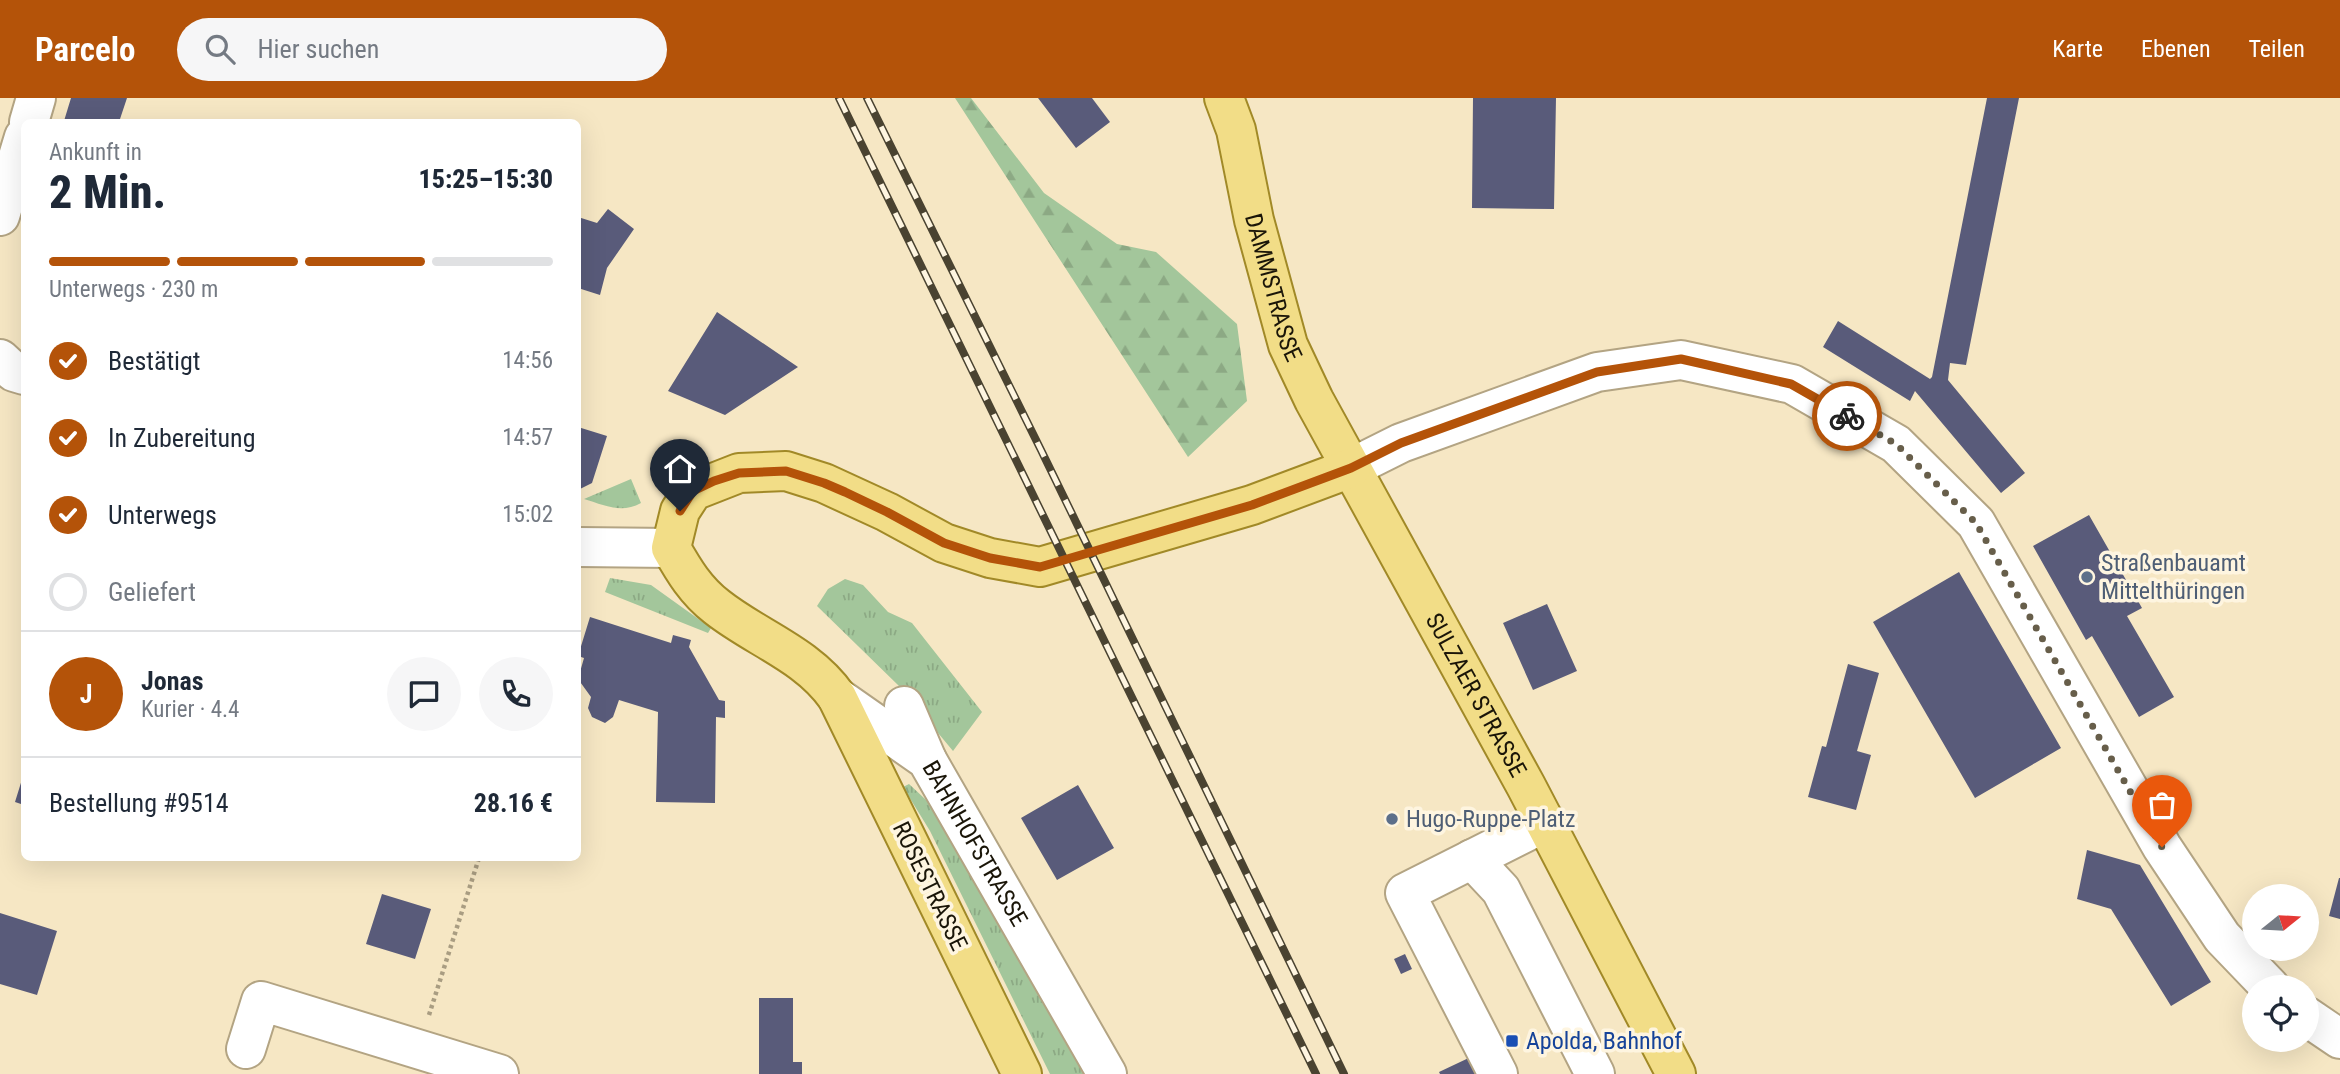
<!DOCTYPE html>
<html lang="de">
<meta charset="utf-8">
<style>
:root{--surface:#fff;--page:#f6f6f7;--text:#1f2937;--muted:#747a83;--line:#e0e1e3;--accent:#b45309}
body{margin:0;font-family:"Roboto Condensed",sans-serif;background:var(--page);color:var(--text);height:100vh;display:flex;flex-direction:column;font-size:26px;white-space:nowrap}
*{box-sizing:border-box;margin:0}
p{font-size:23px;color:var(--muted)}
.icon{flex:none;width:38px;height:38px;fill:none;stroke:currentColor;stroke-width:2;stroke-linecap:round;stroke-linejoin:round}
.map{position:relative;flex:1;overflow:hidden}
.side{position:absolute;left:21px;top:21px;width:560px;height:742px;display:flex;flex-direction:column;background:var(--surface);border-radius:10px;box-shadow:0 7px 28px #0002}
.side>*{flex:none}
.needle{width:46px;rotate:72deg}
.controls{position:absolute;left:2242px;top:786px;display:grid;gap:14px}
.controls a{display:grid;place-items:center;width:77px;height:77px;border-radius:50%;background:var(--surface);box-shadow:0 7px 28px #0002;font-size:35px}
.pin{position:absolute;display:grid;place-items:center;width:60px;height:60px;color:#fff;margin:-72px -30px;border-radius:50% 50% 50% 0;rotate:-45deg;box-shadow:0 0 7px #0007}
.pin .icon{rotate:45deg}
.courier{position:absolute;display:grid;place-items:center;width:70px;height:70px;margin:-35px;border:5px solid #b45309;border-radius:50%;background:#fff;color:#222;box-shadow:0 2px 9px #0007}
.overview em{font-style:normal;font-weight:800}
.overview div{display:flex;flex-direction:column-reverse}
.overview{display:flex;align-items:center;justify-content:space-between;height:119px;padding:0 28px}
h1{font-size:46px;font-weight:800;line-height:52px}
.bar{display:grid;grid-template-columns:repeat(4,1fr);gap:10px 7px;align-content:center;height:84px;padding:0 28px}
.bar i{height:9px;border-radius:5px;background:var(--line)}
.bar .current{background:var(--accent)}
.bar p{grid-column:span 4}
.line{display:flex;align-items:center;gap:18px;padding:0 28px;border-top:2px solid var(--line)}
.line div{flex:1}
.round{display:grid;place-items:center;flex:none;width:74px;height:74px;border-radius:37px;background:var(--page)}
ol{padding:0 28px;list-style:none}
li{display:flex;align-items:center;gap:21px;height:77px}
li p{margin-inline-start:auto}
li .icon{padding:7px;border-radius:50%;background:var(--accent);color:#fff;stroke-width:4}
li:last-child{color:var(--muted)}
li i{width:38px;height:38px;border:4px solid var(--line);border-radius:50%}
header{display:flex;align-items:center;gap:42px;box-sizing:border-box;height:98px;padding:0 35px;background:var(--accent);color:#fff}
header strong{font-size:33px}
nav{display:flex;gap:38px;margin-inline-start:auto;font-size:24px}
.search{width:490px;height:63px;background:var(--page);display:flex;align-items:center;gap:18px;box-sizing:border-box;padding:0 24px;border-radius:38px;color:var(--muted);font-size:26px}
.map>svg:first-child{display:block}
.grass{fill:url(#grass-tufts)}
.forest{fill:url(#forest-firs)}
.building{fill:#595b7a}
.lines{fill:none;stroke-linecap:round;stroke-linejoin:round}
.minor-casing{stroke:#b3a483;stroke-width:42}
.major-casing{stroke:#a18927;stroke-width:42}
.path{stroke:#a99d82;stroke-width:4.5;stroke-dasharray:3.5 3.5;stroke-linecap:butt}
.minor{stroke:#fff;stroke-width:38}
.major{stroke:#f2dd87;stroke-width:38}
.rail-casing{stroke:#4a4331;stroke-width:8}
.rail{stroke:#fef5e0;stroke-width:5;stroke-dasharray:16;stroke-linecap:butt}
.done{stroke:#675e4a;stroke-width:7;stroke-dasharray:0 12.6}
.route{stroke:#b45309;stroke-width:9}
.service-dot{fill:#5c6f8a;stroke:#fef5e0;stroke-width:2.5}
.transit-dot{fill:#1a4fb4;stroke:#fef5e0;stroke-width:2.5}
.labels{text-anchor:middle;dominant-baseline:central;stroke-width:7;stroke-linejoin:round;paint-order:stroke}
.street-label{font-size:24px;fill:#1a1508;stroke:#fef5e0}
.service-label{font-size:24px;fill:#4e5e75;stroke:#fef5e0;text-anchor:start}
.transit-label{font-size:24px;fill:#164399;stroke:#fef5e0;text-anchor:start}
</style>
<header>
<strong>Parcelo</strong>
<div class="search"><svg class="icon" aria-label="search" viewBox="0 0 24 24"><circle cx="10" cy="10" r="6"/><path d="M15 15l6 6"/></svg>Hier suchen</div>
<nav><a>Karte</a><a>Ebenen</a><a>Teilen</a></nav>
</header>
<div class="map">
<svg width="2340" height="976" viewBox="0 0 2340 976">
<defs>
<pattern id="grass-tufts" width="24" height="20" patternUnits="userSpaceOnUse" patternTransform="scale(1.75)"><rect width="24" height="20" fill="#a3c69b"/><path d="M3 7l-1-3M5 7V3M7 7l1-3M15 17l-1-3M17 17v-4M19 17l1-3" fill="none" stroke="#8ca984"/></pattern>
<pattern id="forest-firs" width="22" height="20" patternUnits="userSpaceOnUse" patternTransform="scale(1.75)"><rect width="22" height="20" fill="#a3c69b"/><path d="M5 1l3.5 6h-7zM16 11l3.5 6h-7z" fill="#8ca984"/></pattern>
</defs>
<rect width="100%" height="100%" fill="#f6e7c4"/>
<path class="grass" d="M631,381l10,24c-20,11 -37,2 -57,-4z
M610,480l41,7 60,43 -3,5 -103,-41z
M845,481l18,6 25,27 24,11 70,89 -29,39 -54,-65 -82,-80 11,-17z
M909,686l45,42 141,248h-45l-120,-243 -27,-44z"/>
<path class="forest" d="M955,0h16l73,95 73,51 39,8 81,72 10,77 -59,56z"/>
<path class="building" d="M71,0h56l-8,24h-50l-5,-1z
M1038,0h54l18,24 -34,26z
M1473,0h83l-2,111 -82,-1z
M1987,0h32l-53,267 -16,-2 -2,17 77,93 -24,20 -86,-102 -5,10 -87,-54 15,-26 92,58 2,-2z
M608,111l26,20 -27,39 -7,27 -22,-7v-71l19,6z
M717,214l81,55 -73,48 -57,-24z
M578,329l29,9 -15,47 -14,7z
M2089,417l53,93 -15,8 47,81 -35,20 -47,-81 -6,4 -53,-94z
M1959,474l102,176 -86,50 -102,-176z
M1547,506l30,67 -44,19 -30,-67z
M590,519l81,26 2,-8 18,5 -2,7 30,53 6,1v17l-9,-1 -1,86 -59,-1 2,-90 -39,-12 -6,17 -8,6 -13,-6 -4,-9 3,-11 -13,-18 6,-21 -6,-2z
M1848,566l31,9 -22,78 14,4 -15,55 -48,-13 14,-51 4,1z
M24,675v32l-9,-3z
M1078,687l36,63 -57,32 -36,-62z
M2087,752l53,15 71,117 -40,24 -60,-97 -34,-10z
M2339,780h1v41l-11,-3z
M382,796l49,15 -16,50 -49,-15z
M0,815l57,18 -20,64 -37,-11z
M1405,856l7,15 -11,5 -7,-15z
M759,900h34v64h9v12h-43z
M1475,957l9,19h-44l-1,-2z"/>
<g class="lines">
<defs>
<g id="minor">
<path d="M29,24l7,-24"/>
<path d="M0,118l24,-79"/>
<path d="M0,261l14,13 10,3"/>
<path d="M1351,370l50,-25 196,-71 84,-12 111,24 104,60 80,79 186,324 60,90 48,50"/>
<path d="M578,449l93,1"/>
<path id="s1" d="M837,599l90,63 180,314"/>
<path d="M904,608l23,54"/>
<path d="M1472,761l29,31 94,184"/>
<path d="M2306,918l34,23"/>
<path d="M246,951l15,-48 238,73"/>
<path d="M1498,976l-93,-181 141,-71"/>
</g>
<g id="major">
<path id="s2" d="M1224,0l12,32 18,90 34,125 26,55 212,386 150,288"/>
<path d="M1022,976l-185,-377c-30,-43 -81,-59 -120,-90 -21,-16 -33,-36 -46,-59l9,-37 13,-20 46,-18 47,-2 38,12 63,29 57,31 46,15 50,9 212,-62 99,-37"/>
</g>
</defs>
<use href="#minor" class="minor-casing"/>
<use href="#major" class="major-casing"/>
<path class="path" d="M429,917l50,-157"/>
<use href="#minor" class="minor"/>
<use href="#major" class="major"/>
<defs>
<path id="rail" d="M839,0l477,976
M867,0l174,352 303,624"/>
</defs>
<use href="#rail" class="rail-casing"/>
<use href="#rail" class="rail"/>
</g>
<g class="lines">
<path class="done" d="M1847,318l49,28 80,79 186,324"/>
<path class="route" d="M680,413l13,-20 21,-10 25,-8 47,-2 38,12 21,9 42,20 57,31 46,15 50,9 212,-62 99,-37 50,-25 196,-71 84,-13 110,25 56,32"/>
</g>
<g class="service-dot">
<circle cx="2087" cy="479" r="7"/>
<circle cx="1392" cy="721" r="7"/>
</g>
<rect class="transit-dot" x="1505" y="936" width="14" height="14" rx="3.5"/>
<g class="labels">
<g class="street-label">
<text stroke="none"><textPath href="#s2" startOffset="196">DAMMSTRASSE</textPath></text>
<text stroke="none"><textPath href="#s2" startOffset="653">SULZAER STRASSE</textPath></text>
<text stroke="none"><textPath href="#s1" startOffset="206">BAHNHOFSTRASSE</textPath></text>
<text transform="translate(930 788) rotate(64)">ROSESTRASSE</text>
</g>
<g class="service-label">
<text x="2101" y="465">Straßenbauamt<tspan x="2101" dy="28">Mittelthüringen</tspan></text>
<text x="1406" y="721">Hugo-Ruppe-Platz</text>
</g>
<g class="transit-label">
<text x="1526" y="943">Apolda, Bahnhof</text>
</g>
</g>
</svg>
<div class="controls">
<a><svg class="needle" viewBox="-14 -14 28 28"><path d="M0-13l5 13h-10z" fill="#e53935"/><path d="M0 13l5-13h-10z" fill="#747a83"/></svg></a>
<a><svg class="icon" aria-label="locate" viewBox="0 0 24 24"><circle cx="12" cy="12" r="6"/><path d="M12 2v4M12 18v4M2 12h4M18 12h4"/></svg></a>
</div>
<div class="pin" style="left:2162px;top:749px;background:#ea580c"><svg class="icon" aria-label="bag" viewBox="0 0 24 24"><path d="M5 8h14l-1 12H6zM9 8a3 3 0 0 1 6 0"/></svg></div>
<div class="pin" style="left:680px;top:413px;background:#1f2937"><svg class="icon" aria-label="home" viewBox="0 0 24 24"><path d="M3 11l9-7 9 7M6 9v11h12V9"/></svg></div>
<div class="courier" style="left:1847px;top:318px"><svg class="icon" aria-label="bike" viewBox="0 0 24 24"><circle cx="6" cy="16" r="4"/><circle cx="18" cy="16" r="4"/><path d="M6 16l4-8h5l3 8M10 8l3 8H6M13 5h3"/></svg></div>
<section class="side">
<div class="overview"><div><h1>2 Min.</h1><p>Ankunft in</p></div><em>15:25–15:30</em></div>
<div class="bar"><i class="current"></i><i class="current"></i><i class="current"></i><i></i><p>Unterwegs · 230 m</p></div>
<ol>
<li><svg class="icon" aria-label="check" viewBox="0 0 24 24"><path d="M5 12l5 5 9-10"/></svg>Bestätigt<p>14:56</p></li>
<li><svg class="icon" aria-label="check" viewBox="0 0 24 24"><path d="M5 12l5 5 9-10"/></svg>In Zubereitung<p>14:57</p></li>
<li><svg class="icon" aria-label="check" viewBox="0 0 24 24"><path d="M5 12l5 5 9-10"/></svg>Unterwegs<p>15:02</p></li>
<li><i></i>Geliefert</li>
</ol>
<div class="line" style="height:126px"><b class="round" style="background:var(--accent);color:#fff">J</b><div><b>Jonas</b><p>Kurier · 4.4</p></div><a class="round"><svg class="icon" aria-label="chat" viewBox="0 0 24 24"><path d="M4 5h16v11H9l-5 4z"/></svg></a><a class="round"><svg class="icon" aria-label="phone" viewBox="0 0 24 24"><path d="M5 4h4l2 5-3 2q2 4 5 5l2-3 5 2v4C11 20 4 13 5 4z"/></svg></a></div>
<div class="line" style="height:91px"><div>Bestellung #9514</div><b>28.16 €</b></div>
</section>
</div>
